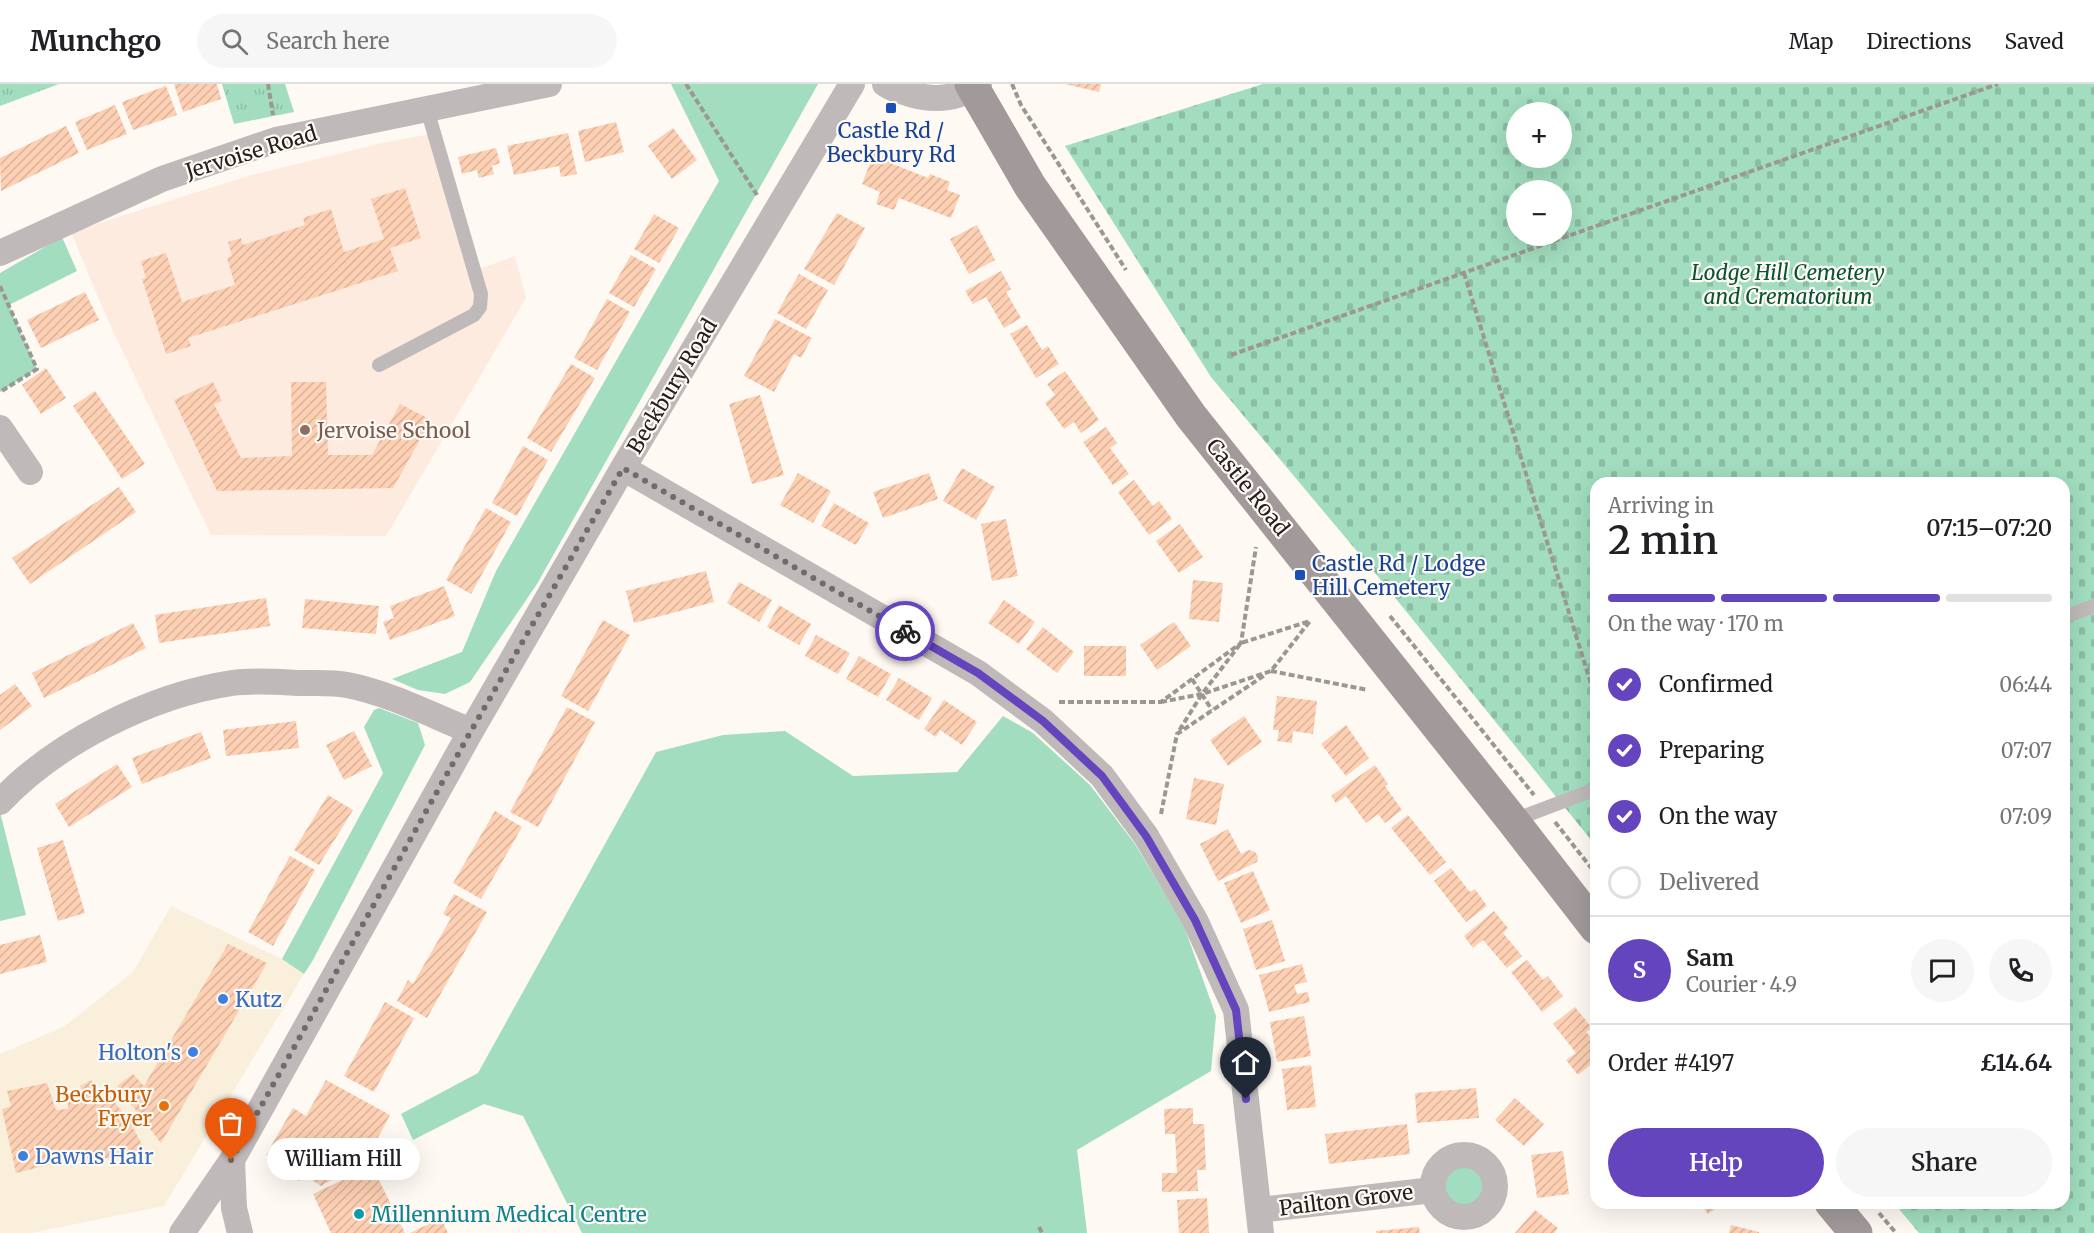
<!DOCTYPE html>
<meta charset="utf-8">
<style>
:root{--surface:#fff;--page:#f6f6f6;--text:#202124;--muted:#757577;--line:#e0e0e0;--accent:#6545bd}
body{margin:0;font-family:Merriweather,serif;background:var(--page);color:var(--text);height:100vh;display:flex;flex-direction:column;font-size:22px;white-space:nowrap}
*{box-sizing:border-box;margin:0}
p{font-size:20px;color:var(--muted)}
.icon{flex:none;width:33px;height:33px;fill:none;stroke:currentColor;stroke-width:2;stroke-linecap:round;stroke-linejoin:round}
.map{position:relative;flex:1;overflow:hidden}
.side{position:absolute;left:1590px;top:393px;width:480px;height:732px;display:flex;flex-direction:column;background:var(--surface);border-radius:18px;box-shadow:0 6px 24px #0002}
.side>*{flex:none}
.fabs{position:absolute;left:1506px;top:18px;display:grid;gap:12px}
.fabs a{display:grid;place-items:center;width:66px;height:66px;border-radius:50%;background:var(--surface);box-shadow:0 6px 24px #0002;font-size:30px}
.pin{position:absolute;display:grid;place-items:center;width:51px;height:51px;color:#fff;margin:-62px -26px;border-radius:50% 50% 50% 0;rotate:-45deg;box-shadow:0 0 6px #0007}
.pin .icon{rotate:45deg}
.courier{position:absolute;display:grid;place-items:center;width:60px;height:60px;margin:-30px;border:4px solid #6545bd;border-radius:50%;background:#fff;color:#222;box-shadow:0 2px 8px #0007}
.bubble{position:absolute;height:42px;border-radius:21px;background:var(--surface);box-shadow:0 6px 24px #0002;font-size:20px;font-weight:600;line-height:42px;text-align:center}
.head em{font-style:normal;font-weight:600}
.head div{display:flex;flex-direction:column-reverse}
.head{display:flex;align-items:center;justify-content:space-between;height:102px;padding:0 18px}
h1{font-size:39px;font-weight:600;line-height:45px}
.bar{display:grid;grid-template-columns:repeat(4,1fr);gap:9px 6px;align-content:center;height:72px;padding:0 18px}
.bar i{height:8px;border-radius:4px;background:var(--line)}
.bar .selected{background:var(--accent)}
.bar p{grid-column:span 4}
.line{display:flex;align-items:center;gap:15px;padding:0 18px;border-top:2px solid var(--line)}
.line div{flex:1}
.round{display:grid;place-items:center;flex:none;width:63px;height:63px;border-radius:32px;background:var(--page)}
ol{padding:0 18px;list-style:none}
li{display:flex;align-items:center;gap:18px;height:66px}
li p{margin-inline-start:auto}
li .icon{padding:6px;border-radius:50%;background:var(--accent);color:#fff;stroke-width:4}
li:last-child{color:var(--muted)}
li i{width:33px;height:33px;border:3px solid var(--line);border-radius:50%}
.button{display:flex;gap:12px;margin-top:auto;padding:12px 18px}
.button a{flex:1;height:69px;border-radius:36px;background:var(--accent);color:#fff;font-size:24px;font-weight:600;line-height:69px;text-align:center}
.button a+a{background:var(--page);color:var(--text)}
header{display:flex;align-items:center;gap:36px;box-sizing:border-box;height:84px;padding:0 30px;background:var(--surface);border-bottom:2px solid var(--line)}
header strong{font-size:28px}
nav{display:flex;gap:33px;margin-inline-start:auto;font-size:21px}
.search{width:420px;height:54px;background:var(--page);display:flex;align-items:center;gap:15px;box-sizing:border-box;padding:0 21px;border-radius:33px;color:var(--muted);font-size:22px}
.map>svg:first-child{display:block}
.commercial{fill:#f9efda}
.built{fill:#fcebde}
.grass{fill:#a1ddbe}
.cemetery{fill:url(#cemetery-stones);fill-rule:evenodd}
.park{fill:url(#park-tufts)}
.building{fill:url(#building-hatch)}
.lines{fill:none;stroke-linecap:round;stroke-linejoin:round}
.path{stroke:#9c9793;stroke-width:4;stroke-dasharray:6 3;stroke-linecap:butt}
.lane{stroke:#bfb9ba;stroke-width:14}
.street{stroke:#bfb9ba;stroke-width:26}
.secondary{stroke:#a2999a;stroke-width:33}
.done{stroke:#706c68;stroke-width:6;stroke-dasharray:0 10.8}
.route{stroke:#6545bd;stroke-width:8}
.transit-dot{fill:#1a4fb4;stroke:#fff9f4;stroke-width:2}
.education-dot{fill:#8d6e63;stroke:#fff9f4;stroke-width:2}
.shop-dot{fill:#3f7fe0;stroke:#fff9f4;stroke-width:2}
.food-dot{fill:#e8710a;stroke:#fff9f4;stroke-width:2}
.culture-dot{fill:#0f9aa8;stroke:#fff9f4;stroke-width:2}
.labels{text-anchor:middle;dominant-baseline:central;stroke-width:4.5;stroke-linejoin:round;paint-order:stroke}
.transit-label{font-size:21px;fill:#164399;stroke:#fff9f4}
.street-label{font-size:21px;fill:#23201d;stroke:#fff9f4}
.park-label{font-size:21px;font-style:italic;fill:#085338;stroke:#fff9f4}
.education-label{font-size:21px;fill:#785e54;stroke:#fff9f4;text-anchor:start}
.shop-label{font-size:21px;fill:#366cbe;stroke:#fff9f4;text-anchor:start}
.food-label{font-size:21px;fill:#c56008;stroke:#fff9f4;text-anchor:end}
.culture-label{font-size:21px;fill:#0d838f;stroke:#fff9f4;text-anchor:start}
</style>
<header>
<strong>Munchgo</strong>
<div class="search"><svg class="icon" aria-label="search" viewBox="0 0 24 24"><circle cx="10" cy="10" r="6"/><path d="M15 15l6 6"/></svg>Search here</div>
<nav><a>Map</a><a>Directions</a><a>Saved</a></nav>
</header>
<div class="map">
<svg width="2094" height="1149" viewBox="0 0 2094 1149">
<defs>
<pattern id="cemetery-stones" width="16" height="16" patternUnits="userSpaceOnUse" patternTransform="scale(1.5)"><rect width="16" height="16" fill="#a1ddbe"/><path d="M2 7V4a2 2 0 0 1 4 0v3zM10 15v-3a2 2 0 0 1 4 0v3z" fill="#8abda3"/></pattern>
<pattern id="park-tufts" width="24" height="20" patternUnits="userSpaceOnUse" patternTransform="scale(1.5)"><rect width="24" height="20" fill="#a1ddbe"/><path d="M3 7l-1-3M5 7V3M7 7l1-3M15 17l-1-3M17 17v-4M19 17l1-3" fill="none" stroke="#8abda3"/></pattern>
<pattern id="building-hatch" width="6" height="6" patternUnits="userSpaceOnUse" patternTransform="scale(1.5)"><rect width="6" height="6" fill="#fdd0b3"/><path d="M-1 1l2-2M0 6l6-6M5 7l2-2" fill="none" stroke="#d9b29a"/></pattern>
</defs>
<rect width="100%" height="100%" fill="#fff9f4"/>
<path class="commercial" d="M171,822l111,53 22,15 -140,232 -133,27h-31v-179l65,-28 68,-54z"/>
<path class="built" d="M437,49l40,137 38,-14 11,42 -140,238 -175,-1 -101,-210 -39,-93 177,-56 139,-34z"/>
<path class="grass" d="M671,0h147l-281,500 -67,98 -25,12 -27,-4 -26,-11 70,-27 34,-81 223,-390z
M62,153l15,34 -68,34 28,64 -37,23v-119z
M379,624l39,15 7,22 -112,215 -9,14 -22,-15 101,-186 -19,-46 10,-17z
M1003,632l30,17 57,52 45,59 49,82 32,90 -5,55 -134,79 10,83h-505l-59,-117 -39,-12 -71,36 -12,-26 77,-41 178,-321 67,-17 62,-4 68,45 104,-4z
M0,728l26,103 -26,6z
M1459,1074l23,7 8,15c-9,33 -18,36 -48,22 -11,-25 -5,-32 17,-44z"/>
<path class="cemetery" d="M1263,0h831v1149h-175l-25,-30h170v-720h-468v363l-225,-278 -160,-191 -146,-231zM1516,28h46v46h-46zM1516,106h46v46h-46z"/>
<path class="park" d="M0,0h59l-59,22z
M222,0h63l9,28 -60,12z"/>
<path class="building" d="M174,0h43l4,15 -38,13z
M1065,0h36l-2,8z
M166,2l11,29 -44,15 -11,-28z
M115,21l12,29 -40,16 -12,-28z
M616,38l8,30 -39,10 -7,-31z
M66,42l13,27 -78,38 -1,-33z
M673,44l24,32 -25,19 -24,-33z
M568,49l9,41 -16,3 -2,-11 -45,9 -7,-29z
M496,64l4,15 -8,3 2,8 -15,4 -2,-8 -15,4 -4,-17z
M874,69l20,8 -1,3 35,14 2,-4 20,8 -3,8 13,5 -9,23 -52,-20 -5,12 -18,-6 4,-12 -18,-8z
M405,104l16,50 -31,10 8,23 -210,67 3,8 -25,8 -24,-75 4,-1 -5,-17 25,-8 16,49 53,-17 -8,-27 5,-2 -4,-14 13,-4 2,7 62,-20 -2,-7 28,-9 13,43 40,-13 -13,-40z
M837,129l28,15 -31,57 -30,-16z
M654,130l25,14 -20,35 -25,-14z
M977,141l18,35 -26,14 -19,-35z
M631,171l25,14 -22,38 -25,-14z
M1001,187l10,18 -5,3 15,26 -17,10 -18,-31 -13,7 -8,-13z
M799,190l29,16 -22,39 -29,-16z
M85,208l14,28 -58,28 -14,-28z
M607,215l23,13 -33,58 -23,-12z
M775,235l37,19 -11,20 -7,-4 -20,38 -30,-16z
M1027,241l15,25 6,-4 11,18 -23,14 -26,-44z
M571,280l24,14 -44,74 -24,-14z
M46,284l20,30 -25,16 -19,-29z
M1065,287l34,49 -18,13 -7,-11 -10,7 -19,-26 10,-8 -8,-11z
M213,298l9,19 -8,3 27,54 51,-2 -1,-74h35l2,73h44l28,-51 31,16 -38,68 -176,3 -43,-91z
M95,307l50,73 -23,15 -49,-73z
M760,311l24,80 -32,9 -23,-80z
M1106,343l11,16 -7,5 19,26 -16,11 -30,-43z
M523,362l25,14 -31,56 -25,-13z
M962,384l33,19 -19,33 -33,-19z
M798,389l33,18 -18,32 -33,-18z
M929,389l9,26 -55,19 -10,-26z
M1134,396l19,26 6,-5 13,18 -23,16 -31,-43z
M119,403l17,25 -106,72 -18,-26z
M834,419l35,20 -13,22 -35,-19z
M486,424l25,14 -40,72 -25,-14z
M1006,435l12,57 -26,5 -11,-57z
M1180,440l23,33 -24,16 -23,-32z
M706,487l8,31 -80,21 -8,-32z
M1193,496l30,3 -4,39 -30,-3z
M739,498l33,18 -13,22 -32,-19z
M444,502l11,30 -65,24 -7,-18 11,-4 -4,-12z
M266,514l4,28 -111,17 -4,-28z
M305,515l74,7 -3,28 -74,-6z
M1004,516l31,22 -16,22 -31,-21z
M779,521l32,19 -12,21 -32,-18z
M603,536l27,15 -42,76 -27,-15z
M1174,538l17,24 -34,24 -17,-25z
M133,539l13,25 -102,50 -12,-25z
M1043,543l31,25 -17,21 -31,-24z
M816,551l34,18 -12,21 -33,-18z
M1084,562h42v30h-42z
M859,572l32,18 -13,23 -32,-18z
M899,594l33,20 -13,22 -33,-20z
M15,600l17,22 -32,24v-35z
M1277,612l40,5 -4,33 -20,-3 -1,12 -15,-2 2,-11h-6z
M944,616l33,22 -15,23 -22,-15 -4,7 -12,-8z
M567,623l28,15 -57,105 -28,-15z
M1244,632l18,26 -34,24 -18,-26z
M296,637l3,27 -73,8 -3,-26z
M1346,641l23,33 -23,18 -25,-32z
M354,647l18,35 -28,14 -18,-35z
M201,648l10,26 -69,26 -10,-26z
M117,680l15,23 -63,40 -14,-23z
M1375,681l13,19 -3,2 17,24 -17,13 -7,-9 -12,9 -20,-27 -10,7 -5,-7z
M1194,694l30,6 -8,41 -30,-6z
M328,711l25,15 -34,55 -25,-15z
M495,727l27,16 -41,72 -28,-16z
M1408,731l38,47 -16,13 -39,-47z
M1228,745l13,25 8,-4 6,2 3,4 -1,6 -39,19 -18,-37z
M63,756l22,73 -27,8 -21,-73z
M290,772l25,14 -42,76 -25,-14z
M1451,784l19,24 5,-3 12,17 -21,16 -32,-41z
M1253,787l17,39 -29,13 -17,-40z
M454,810l33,18 -60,106 -30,-17 11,-21 5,4 38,-66 -8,-4z
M1494,827l14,17 -5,5 19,23 -15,12 -24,-28 -10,8 -9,-12z
M1272,836l13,41 -29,9 -13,-41z
M40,851l7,27 -47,12v-29z
M228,860l39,19 -106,180 -44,-57 16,-12 11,12z
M1527,876l16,20 5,-4 15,20 -21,16 -31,-40z
M1302,880l5,18 -13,3 3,9 11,-2 2,10 -41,10 -10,-37z
M385,918l29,16 -40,74 -30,-16z
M1575,923l17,21 -6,4 10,11v17l-18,15 -12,-15 10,-7 -23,-29z
M1304,932l7,40 -34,6 -7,-40z
M1311,981l5,42 -29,3 -5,-41z
M91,996l11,19 7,-5 22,30 15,28 -17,5 -61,3 -52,13 -14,-64 9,-3 -4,-15 40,-8 9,27 12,-1v-10h18l-6,-13z
M326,996l64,35 -24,45 -45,26 -18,-12 -4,7 -20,-11 4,-6 -17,-9 27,-47 13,8z
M1476,1004l3,30 -62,5 -2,-30z
M1515,1014l29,26 -20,22 -29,-26z
M1193,1024v16h11l2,46h-9l1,21 -36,1v-19h15l-2,-39h-10l-1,-25z
M1407,1040l3,30 -81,10 -4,-30z
M1563,1067l6,43 -32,4 -6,-43z
M372,1082l33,67h-74l-18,-39z
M1207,1114l2,35h-30l-2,-33z
M1700,1119h23l-15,11z
M1535,1126l23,18 -4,5h-39z
M441,1134l7,15h-38z
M1731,1141l28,7v1h-30z
M1419,1143l1,6h-44v-2z"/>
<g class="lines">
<path class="path" d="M268,0l5,31
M686,0l71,111
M1012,0l9,21 105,165
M1464,189l132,427
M0,202l37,83 -37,23
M1231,271l767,-271
M1390,532l144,179
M1271,587l97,19
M1192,595l20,31
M1059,618h102l80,-59 15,-96
M1161,618l41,-8 69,-23 39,-50 -69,22 -39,51 -25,40
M1161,730l16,-80 88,-59
M1555,738l41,52
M1879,1129l17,20
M1039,1143l3,6"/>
<path class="lane" d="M379,281l95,-50 6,-8 1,-13 -54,-185
M2064,533l30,-11
M1514,736l82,-31"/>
<path class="street" d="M885,0c7,5 14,7 22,9 25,8 50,7 72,-9
M0,169l162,-74 114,-39 273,-56
M0,344l30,44
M623,384l355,205 65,48 59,55 44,60 49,84 41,90 25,223
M0,718c56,-60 152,-107 232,-119 23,-3 46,-1 69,0 15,0 31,-1 46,2 42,8 84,30 124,46
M1433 1102a31 31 0 1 1 62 0a31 31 0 1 1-62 0Z
M232,1076l2,48 6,25
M1259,1126l174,-20
M182,1149l50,-73 239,-429 152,-263 229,-384"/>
<path class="secondary" d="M971,0l59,102 161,230 322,405 83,107
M1831,1119l25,30"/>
</g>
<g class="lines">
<path class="done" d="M231,1076l240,-429 152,-263 282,163"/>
<path class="route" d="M905,547l73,42 65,48 59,55 44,60 49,84 41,90 10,89"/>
</g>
<g class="transit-dot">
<rect x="885" y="18" width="12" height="12" rx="3"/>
<rect x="1294" y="485" width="12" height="12" rx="3"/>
</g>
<circle class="education-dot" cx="305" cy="346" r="6"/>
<g class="shop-dot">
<circle cx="223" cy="915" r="6"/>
<circle cx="193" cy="968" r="6"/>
<circle cx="23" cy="1072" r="6"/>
</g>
<circle class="food-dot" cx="164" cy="1022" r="6"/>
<circle class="culture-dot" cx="359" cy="1130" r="6"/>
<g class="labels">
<g class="transit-label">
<text x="891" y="46">Castle Rd /<tspan x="891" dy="24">Beckbury Rd</tspan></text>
<text x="1312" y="479" text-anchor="start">Castle Rd / Lodge<tspan x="1312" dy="24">Hill Cemetery</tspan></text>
</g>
<g class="street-label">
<text transform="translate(251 68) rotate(-17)">Jervoise Road</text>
<text transform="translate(672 302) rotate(-59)">Beckbury Road</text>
<text transform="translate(1248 403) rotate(51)">Castle Road</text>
<text transform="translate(1346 1116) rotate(-7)">Pailton Grove</text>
</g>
<g class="park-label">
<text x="1788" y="188">Lodge Hill Cemetery<tspan x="1788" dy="24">and Crematorium</tspan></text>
</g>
<g class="education-label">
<text x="317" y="346">Jervoise School</text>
</g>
<g class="shop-label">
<text x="235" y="915">Kutz</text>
<text x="181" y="968" text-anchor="end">Holton's</text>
<text x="35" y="1072">Dawns Hair</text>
</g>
<g class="food-label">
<text x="152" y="1010">Beckbury<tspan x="152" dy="24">Fryer</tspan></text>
</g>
<g class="culture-label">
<text x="371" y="1130">Millennium Medical Centre</text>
</g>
</g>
</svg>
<div class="fabs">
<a>+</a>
<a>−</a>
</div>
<div class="pin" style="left:231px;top:1076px;background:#ea580c"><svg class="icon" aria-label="bag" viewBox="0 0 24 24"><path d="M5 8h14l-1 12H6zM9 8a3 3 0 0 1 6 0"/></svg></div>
<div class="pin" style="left:1246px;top:1015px;background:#1f2937"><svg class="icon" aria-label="home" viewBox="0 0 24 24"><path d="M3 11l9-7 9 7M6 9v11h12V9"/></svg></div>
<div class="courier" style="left:905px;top:547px"><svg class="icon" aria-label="bike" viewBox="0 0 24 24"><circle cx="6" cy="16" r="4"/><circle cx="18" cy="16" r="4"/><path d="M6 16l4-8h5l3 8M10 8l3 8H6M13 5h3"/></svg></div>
<div class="bubble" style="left:267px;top:1054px;width:153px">William Hill</div>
<section class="side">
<div class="head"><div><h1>2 min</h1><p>Arriving in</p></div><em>07:15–07:20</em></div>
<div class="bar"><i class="selected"></i><i class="selected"></i><i class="selected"></i><i></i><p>On the way · 170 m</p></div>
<ol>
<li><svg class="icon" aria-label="check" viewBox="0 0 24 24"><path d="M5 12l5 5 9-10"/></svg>Confirmed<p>06:44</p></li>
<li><svg class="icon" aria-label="check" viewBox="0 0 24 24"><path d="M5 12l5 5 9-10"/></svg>Preparing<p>07:07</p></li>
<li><svg class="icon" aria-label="check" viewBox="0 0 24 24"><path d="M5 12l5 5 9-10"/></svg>On the way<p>07:09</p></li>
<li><i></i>Delivered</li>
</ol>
<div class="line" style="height:108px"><b class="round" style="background:var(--accent);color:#fff">S</b><div><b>Sam</b><p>Courier · 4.9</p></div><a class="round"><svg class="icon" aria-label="chat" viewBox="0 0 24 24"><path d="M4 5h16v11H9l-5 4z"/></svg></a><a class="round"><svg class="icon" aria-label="phone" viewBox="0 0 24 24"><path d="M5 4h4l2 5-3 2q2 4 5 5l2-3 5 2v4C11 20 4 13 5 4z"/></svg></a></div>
<div class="line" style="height:78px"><div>Order #4197</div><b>£14.64</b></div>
<div class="button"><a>Help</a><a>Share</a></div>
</section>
</div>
